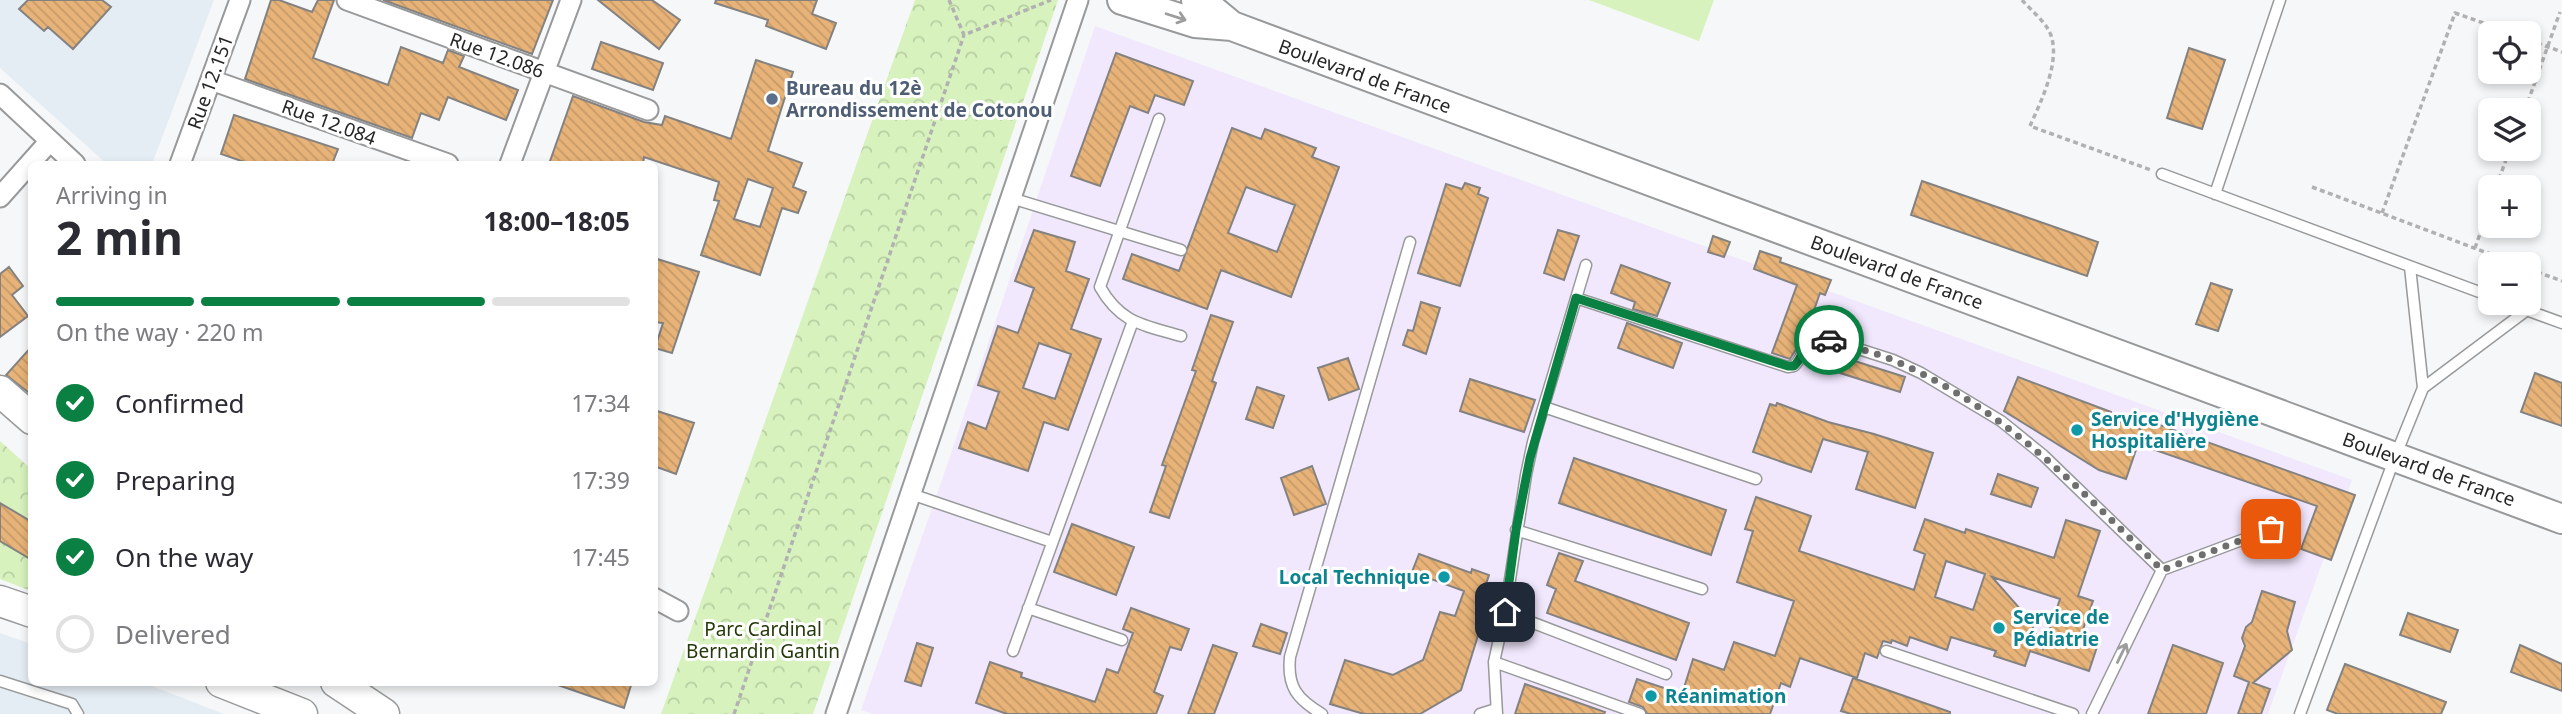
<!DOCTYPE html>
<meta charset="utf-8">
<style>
:root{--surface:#fff;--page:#f7f7f7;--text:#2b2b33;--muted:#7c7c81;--line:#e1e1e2;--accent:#0b8043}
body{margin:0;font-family:"Noto Sans",sans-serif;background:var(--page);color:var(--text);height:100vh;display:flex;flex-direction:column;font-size:26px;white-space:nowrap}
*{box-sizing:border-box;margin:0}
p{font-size:23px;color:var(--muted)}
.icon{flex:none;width:38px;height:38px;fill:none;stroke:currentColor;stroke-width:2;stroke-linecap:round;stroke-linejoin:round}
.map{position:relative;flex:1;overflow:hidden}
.details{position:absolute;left:28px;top:161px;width:630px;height:525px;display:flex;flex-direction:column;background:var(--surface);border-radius:10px;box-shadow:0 4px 10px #0003}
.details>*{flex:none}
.buttons{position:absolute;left:2478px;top:21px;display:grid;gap:14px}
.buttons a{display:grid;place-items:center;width:63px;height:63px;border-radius:10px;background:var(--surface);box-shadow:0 4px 10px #0003;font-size:35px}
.pin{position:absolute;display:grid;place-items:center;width:60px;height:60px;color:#fff;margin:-30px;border-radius:14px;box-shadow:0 4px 10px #0006}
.courier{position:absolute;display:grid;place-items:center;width:70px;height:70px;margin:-35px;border:5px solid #0b8043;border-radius:50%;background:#fff;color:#222;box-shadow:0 2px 9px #0007}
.summary em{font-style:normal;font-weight:700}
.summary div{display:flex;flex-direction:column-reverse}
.summary{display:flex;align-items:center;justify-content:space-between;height:119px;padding:0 28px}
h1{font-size:46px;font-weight:700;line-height:52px}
.bar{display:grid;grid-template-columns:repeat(4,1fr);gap:10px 7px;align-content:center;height:84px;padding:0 28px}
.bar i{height:9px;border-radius:5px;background:var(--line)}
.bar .current{background:var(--accent)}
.bar p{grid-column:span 4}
ol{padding:0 28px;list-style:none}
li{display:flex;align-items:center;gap:21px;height:77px}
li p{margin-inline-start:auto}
li .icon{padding:7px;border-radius:50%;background:var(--accent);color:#fff;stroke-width:4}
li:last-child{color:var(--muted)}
li i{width:38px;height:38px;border:4px solid var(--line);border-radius:50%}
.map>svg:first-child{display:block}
.built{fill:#e5edf4}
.medical{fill:#f2e8fe}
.park{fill:url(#park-crowns)}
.pitch{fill:#d7f2bd}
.building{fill:url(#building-back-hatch);stroke:#848281;stroke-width:2;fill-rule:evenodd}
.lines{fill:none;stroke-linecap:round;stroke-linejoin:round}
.lane-casing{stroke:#98999a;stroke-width:13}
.street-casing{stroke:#98999a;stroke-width:23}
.secondary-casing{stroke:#98999a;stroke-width:32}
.primary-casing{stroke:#98999a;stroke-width:33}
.path{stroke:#b1b1b2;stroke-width:3.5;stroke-dasharray:5 3.5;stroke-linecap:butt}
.lane{stroke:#fff;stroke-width:10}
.street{stroke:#fff;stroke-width:19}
.secondary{stroke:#fff;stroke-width:28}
.primary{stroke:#fff;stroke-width:30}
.oneway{stroke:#9d9d9e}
.done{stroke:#6f6f70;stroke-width:7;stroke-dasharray:0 12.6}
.route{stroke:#0b8043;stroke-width:9}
.service-dot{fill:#5c6f8a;stroke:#fff;stroke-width:2.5}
.culture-dot{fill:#0f9aa8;stroke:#fff;stroke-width:2.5}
.labels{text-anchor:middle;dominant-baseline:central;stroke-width:6;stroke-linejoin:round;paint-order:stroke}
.street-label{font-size:19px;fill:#262627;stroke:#fff}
.service-label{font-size:19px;font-weight:bold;fill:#4e5e75;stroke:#fff;text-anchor:start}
.culture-label{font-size:19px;font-weight:bold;fill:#0d838f;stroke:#fff;text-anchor:start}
.park-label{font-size:19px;fill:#253909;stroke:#fff}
</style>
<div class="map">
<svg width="2562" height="714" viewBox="0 0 2562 714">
<defs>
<pattern id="park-crowns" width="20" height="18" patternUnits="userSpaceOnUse" patternTransform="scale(1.75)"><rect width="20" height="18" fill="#d7f2bd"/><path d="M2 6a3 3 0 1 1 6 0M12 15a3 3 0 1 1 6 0" fill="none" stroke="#b8cfa2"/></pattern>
<pattern id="building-back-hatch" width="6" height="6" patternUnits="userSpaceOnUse" patternTransform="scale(1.75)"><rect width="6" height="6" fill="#e7b378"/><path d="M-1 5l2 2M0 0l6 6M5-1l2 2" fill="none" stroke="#c69a68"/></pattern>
</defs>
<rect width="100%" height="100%" fill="#f6f7f8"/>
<path class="built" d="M0,0h214l-62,164h-45l-107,-96z
M0,633l31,11 1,38 112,1 80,31h-224z"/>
<path class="medical" d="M1095,26l1257,454 -84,234h-1395l-12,-4 82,-233z"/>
<path class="park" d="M915,0h143l-245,714h-152z
M0,441l31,28v122l-31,-12z"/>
<path class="pitch" d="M1589,0h125l-15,41z"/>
<path class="building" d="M28,0h74l9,7 -38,42 -25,-22 -4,4 -25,-22z
M271,0h8l33,12 6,-12h16l-21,58 75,27 13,-38 42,16 5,-13 16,6 -5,11 59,23 -12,30 -58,-23 -9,23 -18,-7 -9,25 -167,-59z
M383,0h170l-21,54z
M598,0h54l28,20 -21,29z
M716,0h101l-5,14 24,9 -10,26 -60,-23 2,-6 -53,-17z
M601,42l62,21 -10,27 -61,-21z
M2189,48l36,12 -23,69 -35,-11z
M1116,53l77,28 -9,24 -29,-10 -7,18 -18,-7 -30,80 -29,-10z
M756,60l37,12 -25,79 34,12 -9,24 13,5 -8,21 -16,-5 -22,67 -59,-20 18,-54 -5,-1 5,-18 -75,-25 -1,7h-94l24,-68 71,26 18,3 3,-9 66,23zM748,179l25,9 -13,39 -26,-8z
M234,115l104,34 -6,15h-82l-29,-10z
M1232,128l29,11 4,-10 51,19 -4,9 27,10 -48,130 -70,-27 -14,39 -84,-30 9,-25 47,17zM1246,187l49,18 -18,47 -49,-19z
M1922,181l176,61 -11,34 -176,-61z
M1465,183l15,5 -2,6 10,4 -28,88 -42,-13 28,-89 16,5z
M1034,230l41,12 -9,29 23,8 -18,50 30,10 -33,91 -24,-8 -16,49 -69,-23 9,-26 18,7 13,-37 -21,-7 20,-59 20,7 16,-45 -19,-7zM1039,343l32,11 -16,45 -32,-11z
M1558,230l21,6 -15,44 -20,-7z
M1713,236l17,6 -6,15 -16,-5z
M1760,251l21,7 -1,4 51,18 -6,15 -5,-2 -14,40 -16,26 -18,-6 25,-68 -43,-16z
M654,258l45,14 -27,81 -17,-5 8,-25 -9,-1z
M1621,265l49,18 -13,33 -24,-7 2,-7 -24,-9z
M9,267l14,19 -11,9 16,21 -28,21v-63z
M2211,283l21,7 -14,41 -22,-7z
M1421,302l19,6 -14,46 -23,-9 5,-15 5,1z
M1211,315l22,7 -21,59 4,2 -47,135 -19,-6 16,-46 -4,-1 34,-94 -4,-1z
M1627,323l55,20 -9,25 -55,-20z
M32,346v49l-26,-20z
M1842,357l63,20 -5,15 -63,-20z
M1348,358l11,31 -30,11 -11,-32z
M2535,373l27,10v43l-41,-14z
M2018,377l93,35 -1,6 30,11 3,-10 212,76 -24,65 -30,-11 16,-43 -179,-62 -12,35 -27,-9 -95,-59z
M1470,379l65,21 -11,32 -64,-21z
M1257,387l27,9 -11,32 -27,-9z
M1777,403l51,19 46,12 59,19 -18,55 -59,-19 12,-37 -45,-13 -12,33 -58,-20 17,-48 6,2z
M654,410l40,13 -18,51 -22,-8z
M1574,458l152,52 -15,45 -152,-52z
M1312,466l14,38 -32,11 -13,-37z
M1998,474l40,14 -7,19 -40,-13z
M1756,497l55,19 -12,35 115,39 11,-36 -11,-4 11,-31 40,14 1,-4 88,29 12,-38 34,11 -22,65 15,5 -13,37 18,6 -9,27 -59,-20 -5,15 -31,-10 2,-5 -45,-14 -4,13 -37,-13 -3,9 -15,-6 -1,3 -8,-2 -6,17 -12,-5 -8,25 -57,-20 -10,29 -9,-4 -11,31h-123l-4,-7 -14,-5 8,-23 45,15 11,-35 31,11 10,-28 41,14 19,-55 -57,-19 16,-51 -8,-2zM1946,561l39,13 -12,36 -38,-13zM1992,577l68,22 -17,50 -14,-30z
M0,503l32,19v38l-32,-19z
M1072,524l62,23 -18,48 -62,-23z
M1559,553l24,8 -8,20 114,42 -13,37 -129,-47 9,-24 -9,-4z
M1419,554l52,19 1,-4 17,6 -5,15 15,6 -7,20 -7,-3 -24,77 -41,24h-56l-34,-10 15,-44 48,15 30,-15 17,-48 15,4 9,-25 -52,-19z
M2262,591l33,11 -8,29 5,19 -39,33 17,6 -9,25h-23l11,-32 -15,-6 11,-30 -3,-8 4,-11 6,-5z
M1131,608l58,21 -8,21 -11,-3 -16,45 9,4 -7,18h-149l-31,-11 14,-41 32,11 -1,4 74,25 12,-33 11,4 15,-40 -10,-4z
M2408,613l50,17 -8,22 -50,-17z
M1261,624l26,9 -7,21 -27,-8z
M917,643l16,5 -12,38 -16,-5z
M1213,645l24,8 -23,61h-26z
M2173,645l50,18 -17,51h-58z
M2520,645l42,19v27l-51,-19z
M2345,664l101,38 -5,12h-103l-11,-4z
M1853,678l97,34v2h-99l-10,-3z
M558,682h74l-8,26 -66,-23z
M1525,684l80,28 -1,2h-89z"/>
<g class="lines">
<defs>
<path id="lane" d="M1159,119l-59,168c21,37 44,38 81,49
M2162,174l328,122
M2215,194l65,-194
M1011,198l170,52
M1576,298l212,69 6,-1c9,-8 11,-25 21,-31l78,25 28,13 80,48 42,34 119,115
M2507,303l55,20
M2423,388l104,-78
M1544,407l212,72
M911,494l141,48
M1516,530l186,59
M1028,608l94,32
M1505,612l161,62
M1013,651l120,-330
M1886,651l187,63
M1494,662l146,52
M0,681l72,23 6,10
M1322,714c-25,-15 -35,-27 -32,-57l120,-415
M1480,714l16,-5
M1497,714l-3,-52 11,-50 21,-137 7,-33 53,-177
M2092,714l70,-144 109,-41
M2300,714l95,-257 28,-69 -13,-121"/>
<path id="street" d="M347,0l301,110
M211,80l237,84
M0,94l75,70
M180,164l60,-164
M510,164l61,-164
M0,197l49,-55
M654,598l24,13
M836,714l242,-714"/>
<path id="secondary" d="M1122,0l73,23 37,3 1330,493
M1196,0l8,3 28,23"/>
<path id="primary" d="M0,391l32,28
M0,601l32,11
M221,682l81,32
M336,682l48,32"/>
</defs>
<use href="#lane" class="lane-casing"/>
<use href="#street" class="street-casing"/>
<use href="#secondary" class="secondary-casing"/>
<use href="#primary" class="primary-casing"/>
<path class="path" d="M949,0l15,35 87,-35
M2022,0c8,9 20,19 26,29 16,27 -7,72 -18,97l121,44
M2529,40l33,12
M2525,110l35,-98
M2312,187l205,77
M2496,187l14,-38
M2382,213l73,-200 57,20
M2475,248l15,-43
M2529,269l33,12
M734,714l230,-679"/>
<use href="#lane" class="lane"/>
<use href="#street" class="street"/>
<use href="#secondary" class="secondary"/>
<use href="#primary" class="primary"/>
</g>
<defs><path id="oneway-shaft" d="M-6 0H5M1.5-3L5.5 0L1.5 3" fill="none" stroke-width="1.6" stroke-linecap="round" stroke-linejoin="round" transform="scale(1.75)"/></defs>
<g class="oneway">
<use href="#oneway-shaft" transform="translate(1176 17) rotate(18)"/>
<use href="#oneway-shaft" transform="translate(2122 653) rotate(-64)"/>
</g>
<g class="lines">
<path class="done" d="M1829,340c22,7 45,12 66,21 109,47 185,128 267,209l109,-41"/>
<path class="route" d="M1505,612l11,-82 14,-72 46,-160 212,68h6c9,-8 11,-25 21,-31l14,5"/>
</g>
<circle class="service-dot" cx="772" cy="99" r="7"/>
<g class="culture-dot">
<circle cx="2077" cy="430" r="7"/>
<circle cx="1444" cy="577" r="7"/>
<circle cx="1999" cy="628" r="7"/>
<circle cx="1651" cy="696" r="7"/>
</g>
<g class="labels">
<g class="street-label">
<text transform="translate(497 55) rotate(20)">Rue 12.086</text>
<text transform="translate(1365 76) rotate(20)">Boulevard de France</text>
<text transform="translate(210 82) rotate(-70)">Rue 12.151</text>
<text transform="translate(329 122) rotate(20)">Rue 12.084</text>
<text transform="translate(1897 272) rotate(20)">Boulevard de France</text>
<text transform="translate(2429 469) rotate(20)">Boulevard de France</text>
</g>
<g class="service-label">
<text x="786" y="88">Bureau du 12è<tspan x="786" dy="22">Arrondissement de Cotonou</tspan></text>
</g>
<g class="culture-label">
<text x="2091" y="419">Service d'Hygiène<tspan x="2091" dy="22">Hospitalière</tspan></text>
<text x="1430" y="577" text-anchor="end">Local Technique</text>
<text x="2013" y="617">Service de<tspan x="2013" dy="22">Pédiatrie</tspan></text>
<text x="1665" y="696">Réanimation</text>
</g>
<g class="park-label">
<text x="763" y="629">Parc Cardinal<tspan x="763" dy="22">Bernardin Gantin</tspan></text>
</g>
</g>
</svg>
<div class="buttons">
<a><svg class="icon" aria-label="locate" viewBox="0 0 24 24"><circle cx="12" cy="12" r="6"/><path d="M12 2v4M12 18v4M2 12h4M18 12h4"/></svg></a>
<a><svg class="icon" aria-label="layers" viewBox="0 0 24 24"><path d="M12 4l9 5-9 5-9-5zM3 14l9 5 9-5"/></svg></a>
<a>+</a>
<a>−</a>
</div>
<div class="pin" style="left:2271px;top:529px;background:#ea580c"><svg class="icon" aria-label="bag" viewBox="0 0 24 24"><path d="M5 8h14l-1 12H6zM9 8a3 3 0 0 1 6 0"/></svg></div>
<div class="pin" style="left:1505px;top:612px;background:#1f2937"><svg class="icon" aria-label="home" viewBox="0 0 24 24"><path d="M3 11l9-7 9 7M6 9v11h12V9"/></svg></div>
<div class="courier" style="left:1829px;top:340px"><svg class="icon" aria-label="car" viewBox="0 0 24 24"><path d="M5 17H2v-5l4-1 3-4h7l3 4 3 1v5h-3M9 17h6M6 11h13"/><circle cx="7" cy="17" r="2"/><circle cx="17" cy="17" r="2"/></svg></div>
<section class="details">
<div class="summary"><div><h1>2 min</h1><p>Arriving in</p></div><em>18:00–18:05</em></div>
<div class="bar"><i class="current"></i><i class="current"></i><i class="current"></i><i></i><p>On the way · 220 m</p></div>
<ol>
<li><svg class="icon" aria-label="check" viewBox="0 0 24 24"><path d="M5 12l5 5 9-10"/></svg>Confirmed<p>17:34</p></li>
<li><svg class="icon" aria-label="check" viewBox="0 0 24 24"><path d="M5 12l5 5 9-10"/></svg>Preparing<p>17:39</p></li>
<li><svg class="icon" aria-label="check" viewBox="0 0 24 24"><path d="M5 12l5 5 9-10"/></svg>On the way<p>17:45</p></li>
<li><i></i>Delivered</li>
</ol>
</section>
</div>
